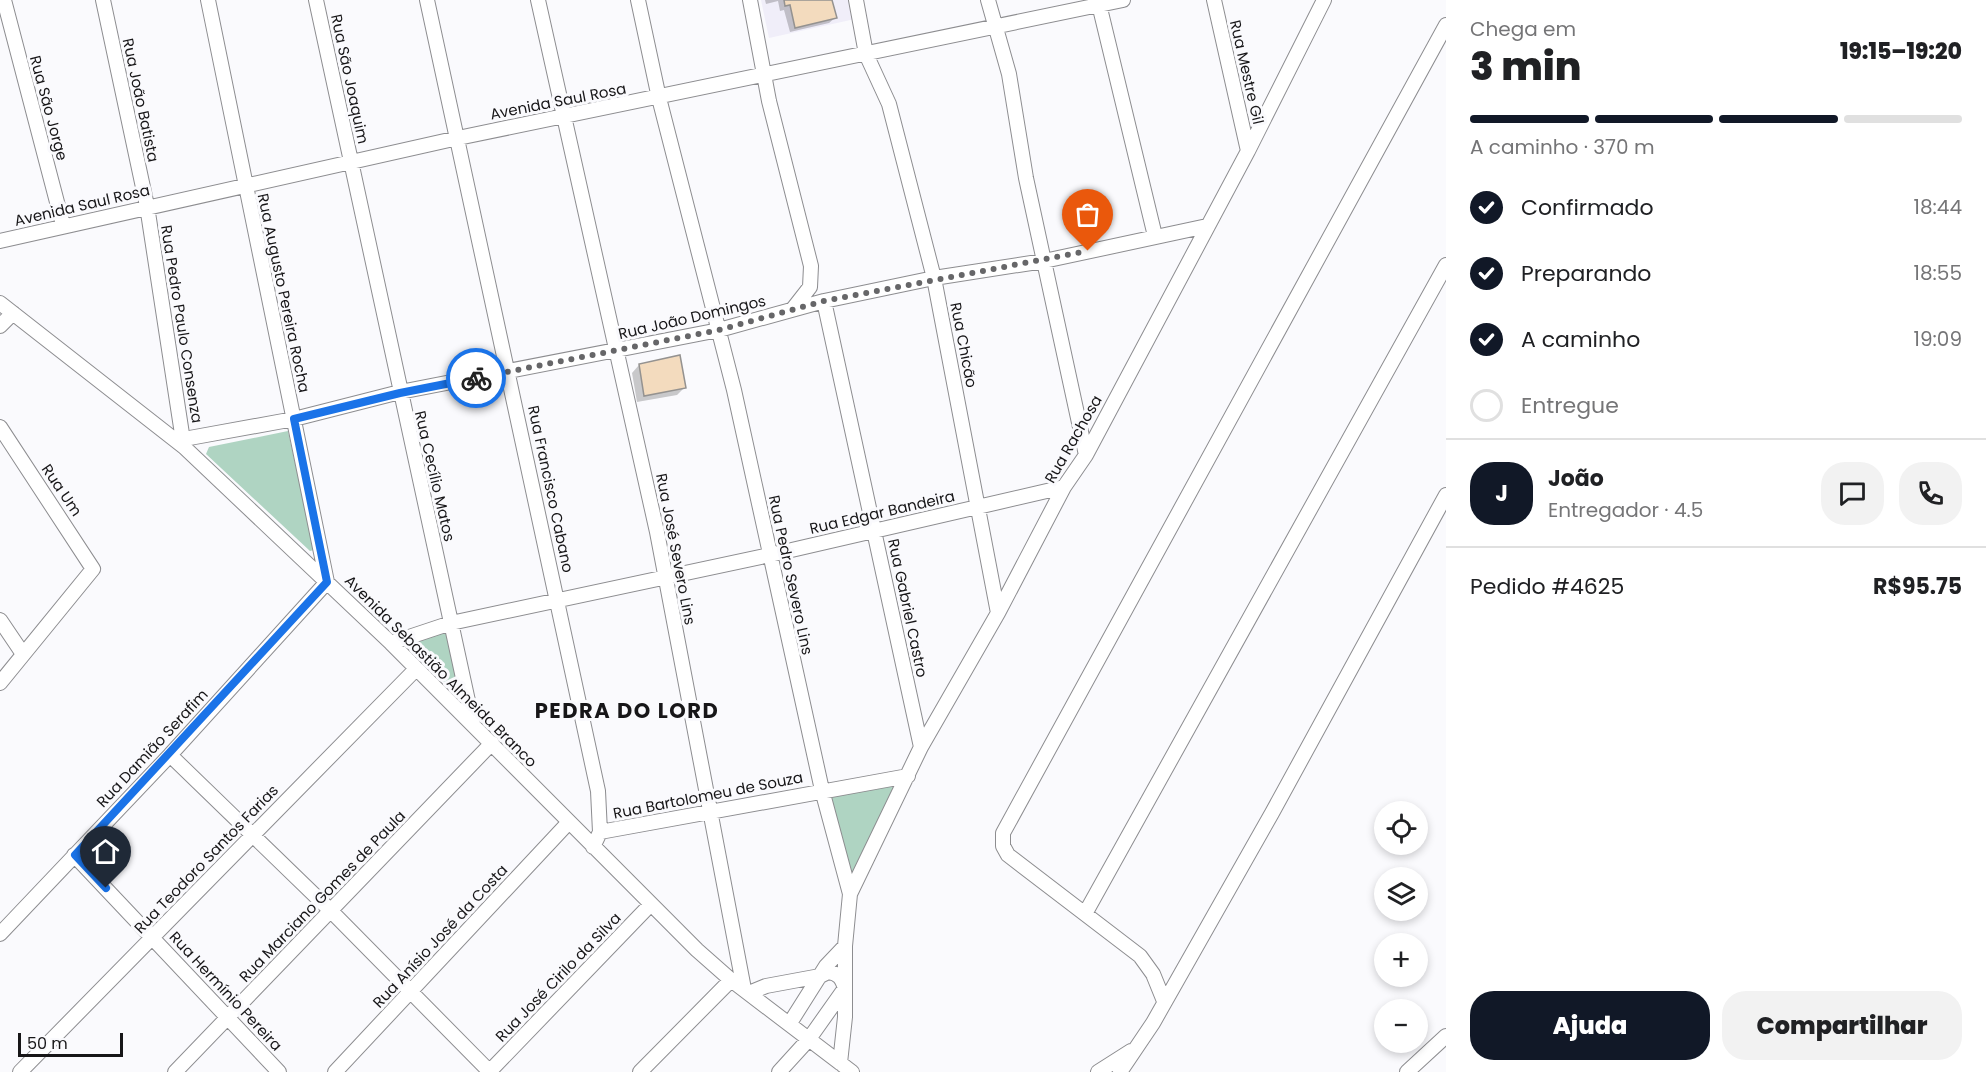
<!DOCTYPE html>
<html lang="pt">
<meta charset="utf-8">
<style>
:root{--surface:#fff;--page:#f2f2f2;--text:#202124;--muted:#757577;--line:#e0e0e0;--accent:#111827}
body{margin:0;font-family:Poppins,sans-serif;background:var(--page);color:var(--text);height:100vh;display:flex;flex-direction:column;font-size:22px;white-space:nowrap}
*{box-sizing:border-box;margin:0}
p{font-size:20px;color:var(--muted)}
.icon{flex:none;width:33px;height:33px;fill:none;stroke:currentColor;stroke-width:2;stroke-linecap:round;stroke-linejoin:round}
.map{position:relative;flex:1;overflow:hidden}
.details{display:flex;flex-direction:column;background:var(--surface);width:540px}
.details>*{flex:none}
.buttons{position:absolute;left:1374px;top:801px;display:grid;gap:12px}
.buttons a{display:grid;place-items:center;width:54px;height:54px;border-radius:50%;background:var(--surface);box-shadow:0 3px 9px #0003;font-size:30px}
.scale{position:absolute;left:18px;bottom:15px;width:105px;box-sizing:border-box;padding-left:6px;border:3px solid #171618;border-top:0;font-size:16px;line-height:21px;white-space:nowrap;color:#171618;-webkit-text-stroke:4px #fafafd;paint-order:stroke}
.pin{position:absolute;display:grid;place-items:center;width:51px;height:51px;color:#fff;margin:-62px -26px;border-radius:50% 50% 50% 0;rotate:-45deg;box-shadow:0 0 6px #0007}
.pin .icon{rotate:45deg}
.courier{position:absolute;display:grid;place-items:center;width:60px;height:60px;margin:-30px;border:4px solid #1a73e8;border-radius:50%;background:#fff;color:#222;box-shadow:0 2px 8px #0007}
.overview em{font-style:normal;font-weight:800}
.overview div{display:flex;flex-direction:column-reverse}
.overview{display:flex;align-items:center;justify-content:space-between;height:102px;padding:0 24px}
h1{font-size:39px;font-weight:800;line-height:45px}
.bar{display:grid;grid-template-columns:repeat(4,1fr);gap:9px 6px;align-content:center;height:72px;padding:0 24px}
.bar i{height:8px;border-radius:4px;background:var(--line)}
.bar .current{background:var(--accent)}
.bar p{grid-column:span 4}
.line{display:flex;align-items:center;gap:15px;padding:0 24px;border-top:2px solid var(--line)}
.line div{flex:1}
.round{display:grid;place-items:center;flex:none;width:63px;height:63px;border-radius:24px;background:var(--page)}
ol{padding:0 24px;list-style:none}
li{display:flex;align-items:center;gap:18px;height:66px}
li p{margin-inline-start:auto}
li .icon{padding:6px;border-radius:50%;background:var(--accent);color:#fff;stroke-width:4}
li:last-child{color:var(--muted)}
li i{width:33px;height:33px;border:3px solid var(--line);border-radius:50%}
.cta{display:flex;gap:12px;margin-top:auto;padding:12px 24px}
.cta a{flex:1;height:69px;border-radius:24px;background:var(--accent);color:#fff;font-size:24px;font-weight:800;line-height:69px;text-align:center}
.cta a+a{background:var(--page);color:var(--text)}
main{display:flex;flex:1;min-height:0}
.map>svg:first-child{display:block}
.built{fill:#f0eef9}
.green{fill:#afd4c2}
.shadow{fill:#0003}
.building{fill:#f3dbbe;stroke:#949290;stroke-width:1.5}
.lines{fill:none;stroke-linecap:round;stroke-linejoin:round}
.minor-casing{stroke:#8d8d90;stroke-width:16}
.minor{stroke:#fff;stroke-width:14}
.done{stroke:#666668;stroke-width:6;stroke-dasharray:0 10.8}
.route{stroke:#1a73e8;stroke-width:8}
.labels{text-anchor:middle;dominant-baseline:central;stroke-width:6;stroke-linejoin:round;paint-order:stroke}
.street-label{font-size:15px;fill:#171618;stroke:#fafafd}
.district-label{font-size:21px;font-weight:bold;letter-spacing:1.5px;fill:#171618;stroke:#fafafd}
</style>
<main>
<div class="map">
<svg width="1446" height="1072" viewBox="0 0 1446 1072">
<rect width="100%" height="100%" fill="#fafafd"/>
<path class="built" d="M761,0h89l5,19 -86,19z"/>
<path class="green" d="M288,431l26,119 -4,1 -104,-97 3,-7z
M446,631l17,71 -56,-58z
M897,783l-45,96 -23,-82z"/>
<path class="shadow" d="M765,0h66l4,18 -6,5 -39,9 -6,-22 -4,1 -2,-10 -12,3z
M639,365l45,23 -7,7 -40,7 -5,-29z"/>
<path class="building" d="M784,0h48l5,18 -42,10 -5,-23 -5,1z
M680,355l6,33 -42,8 -5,-32z"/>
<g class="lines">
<defs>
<path id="minor" d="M4,0l59,225
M103,0l44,206 37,241
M316,0l157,724
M427,0l171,791 2,41 -7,15
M538,0l119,532 87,457
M638,0l21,98 75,292 88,400 28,104 -5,52v71l-5,46
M750,0l19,101 42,165 -1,21 -18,23
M856,0l10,54 23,50 45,174 64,335
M988,0l21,74 17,104 60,277
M1098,0l57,236
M1214,0l34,151
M0,241l458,-103 665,-138
M824,301l97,446
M0,303l184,144 207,196 306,307 34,30 121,92
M0,326l13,-13
M0,427l93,142 -93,114
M184,439l110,-20 106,-27 319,-62 105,-29 110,-23 110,-17 163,-35
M0,620l23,34
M391,643l60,-20 319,-68 294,-68
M170,755l162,157 158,160
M600,832l308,-56
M74,855l205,217
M850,894l71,-147 77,-134 66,-126 22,-32 162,-304 76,-151
M1086,912l360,-647
M0,934l170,-179 157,-173 -119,-582
M749,993l17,-7 54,-10 8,-4c11,1 14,7 17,16l-36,51 -30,33
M1164,1001l-11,-27 -13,-18 -132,-101 -5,-9v-13l443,-808
M790,1023l36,-57 19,-20
M20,1072l396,-403
M175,1072l317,-329
M335,1072l234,-250
M489,1072l162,-168
M640,1072l91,-92
M1098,1072l33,-21
M1120,1072l33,-49 119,-210 174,-318
M1407,1072l39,-36"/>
</defs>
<use href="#minor" class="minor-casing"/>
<use href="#minor" class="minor"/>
</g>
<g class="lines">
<path class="done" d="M476,378l243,-48 105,-29 264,-50"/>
<path class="route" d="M106,888l-31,-33 252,-273 -33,-163 106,-26 76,-15"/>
</g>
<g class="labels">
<g class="street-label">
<text transform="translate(1247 72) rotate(77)">Rua Mestre Gil</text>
<text transform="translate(350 79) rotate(78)">Rua São Joaquim</text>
<text transform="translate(141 100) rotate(78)">Rua João Batista</text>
<text transform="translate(558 101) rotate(-11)">Avenida Saul Rosa</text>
<text transform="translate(49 108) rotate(75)">Rua São Jorge</text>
<text transform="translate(82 205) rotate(-13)">Avenida Saul Rosa</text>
<text transform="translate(284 293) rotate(78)">Rua Augusto Pereira Rocha</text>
<text transform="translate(692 317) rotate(-13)">Rua João Domingos</text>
<text transform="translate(182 324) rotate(81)">Rua Pedro Paulo Consenza</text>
<text transform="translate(964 345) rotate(79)">Rua Chicão</text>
<text transform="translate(1073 439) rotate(-60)">Rua Rachosa</text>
<text transform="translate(435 476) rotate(77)">Rua Cecílio Matos</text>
<text transform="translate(551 489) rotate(78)">Rua Francisco Cabano</text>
<text transform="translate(62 490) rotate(56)">Rua Um</text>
<text transform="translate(882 512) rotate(-13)">Rua Edgar Bandeira</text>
<text transform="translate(676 549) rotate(79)">Rua José Severo Lins</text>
<text transform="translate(791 575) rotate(78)">Rua Pedro Severo Lins</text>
<text transform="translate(908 608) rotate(78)">Rua Gabriel Castro</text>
<text transform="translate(441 671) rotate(45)">Avenida Sebastião Almeida Branco</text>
<text transform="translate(152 748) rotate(-47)">Rua Damião Serafim</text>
<text transform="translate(708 795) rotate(-11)">Rua Bartolomeu de Souza</text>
<text transform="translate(206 859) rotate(-46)">Rua Teodoro Santos Farias</text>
<text transform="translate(322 896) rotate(-46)">Rua Marciano Gomes de Paula</text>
<text transform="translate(440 936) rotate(-47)">Rua Anísio José da Costa</text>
<text transform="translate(558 977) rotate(-46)">Rua José Cirilo da Silva</text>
<text transform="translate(226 991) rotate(47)">Rua Hermínio Pereira</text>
</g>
<g class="district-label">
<text x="627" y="710">PEDRA DO LORD</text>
</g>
</g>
</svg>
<div class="buttons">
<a><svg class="icon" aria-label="locate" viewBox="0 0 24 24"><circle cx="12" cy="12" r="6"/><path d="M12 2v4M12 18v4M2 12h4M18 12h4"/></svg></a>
<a><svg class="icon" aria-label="layers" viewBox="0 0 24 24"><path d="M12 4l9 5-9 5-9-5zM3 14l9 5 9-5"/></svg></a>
<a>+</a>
<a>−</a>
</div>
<div class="scale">50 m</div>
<div class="pin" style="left:1088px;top:251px;background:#ea580c"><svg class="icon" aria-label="bag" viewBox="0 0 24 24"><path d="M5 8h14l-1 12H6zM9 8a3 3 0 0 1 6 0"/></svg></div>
<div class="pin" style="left:106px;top:888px;background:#1f2937"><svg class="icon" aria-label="home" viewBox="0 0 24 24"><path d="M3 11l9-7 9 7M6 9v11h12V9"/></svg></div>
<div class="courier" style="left:476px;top:378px"><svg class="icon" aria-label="bike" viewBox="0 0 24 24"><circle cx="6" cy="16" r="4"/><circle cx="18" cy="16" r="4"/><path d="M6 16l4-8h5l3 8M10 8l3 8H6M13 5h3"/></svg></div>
</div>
<section class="details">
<div class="overview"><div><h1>3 min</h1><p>Chega em</p></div><em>19:15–19:20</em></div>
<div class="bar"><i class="current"></i><i class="current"></i><i class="current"></i><i></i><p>A caminho · 370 m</p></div>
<ol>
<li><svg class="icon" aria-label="check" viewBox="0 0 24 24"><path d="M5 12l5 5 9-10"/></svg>Confirmado<p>18:44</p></li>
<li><svg class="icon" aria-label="check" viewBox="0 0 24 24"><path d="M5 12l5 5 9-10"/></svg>Preparando<p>18:55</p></li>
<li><svg class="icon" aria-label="check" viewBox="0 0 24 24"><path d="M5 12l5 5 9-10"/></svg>A caminho<p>19:09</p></li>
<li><i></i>Entregue</li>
</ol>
<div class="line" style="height:108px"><b class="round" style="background:var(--accent);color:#fff">J</b><div><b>João</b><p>Entregador · 4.5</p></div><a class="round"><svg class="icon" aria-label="chat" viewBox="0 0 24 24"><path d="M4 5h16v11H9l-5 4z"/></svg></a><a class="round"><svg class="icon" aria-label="phone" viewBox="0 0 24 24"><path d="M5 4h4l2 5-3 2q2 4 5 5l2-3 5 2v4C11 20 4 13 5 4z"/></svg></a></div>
<div class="line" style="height:78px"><div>Pedido #4625</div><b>R$95.75</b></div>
<div class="cta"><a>Ajuda</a><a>Compartilhar</a></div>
</section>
</main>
